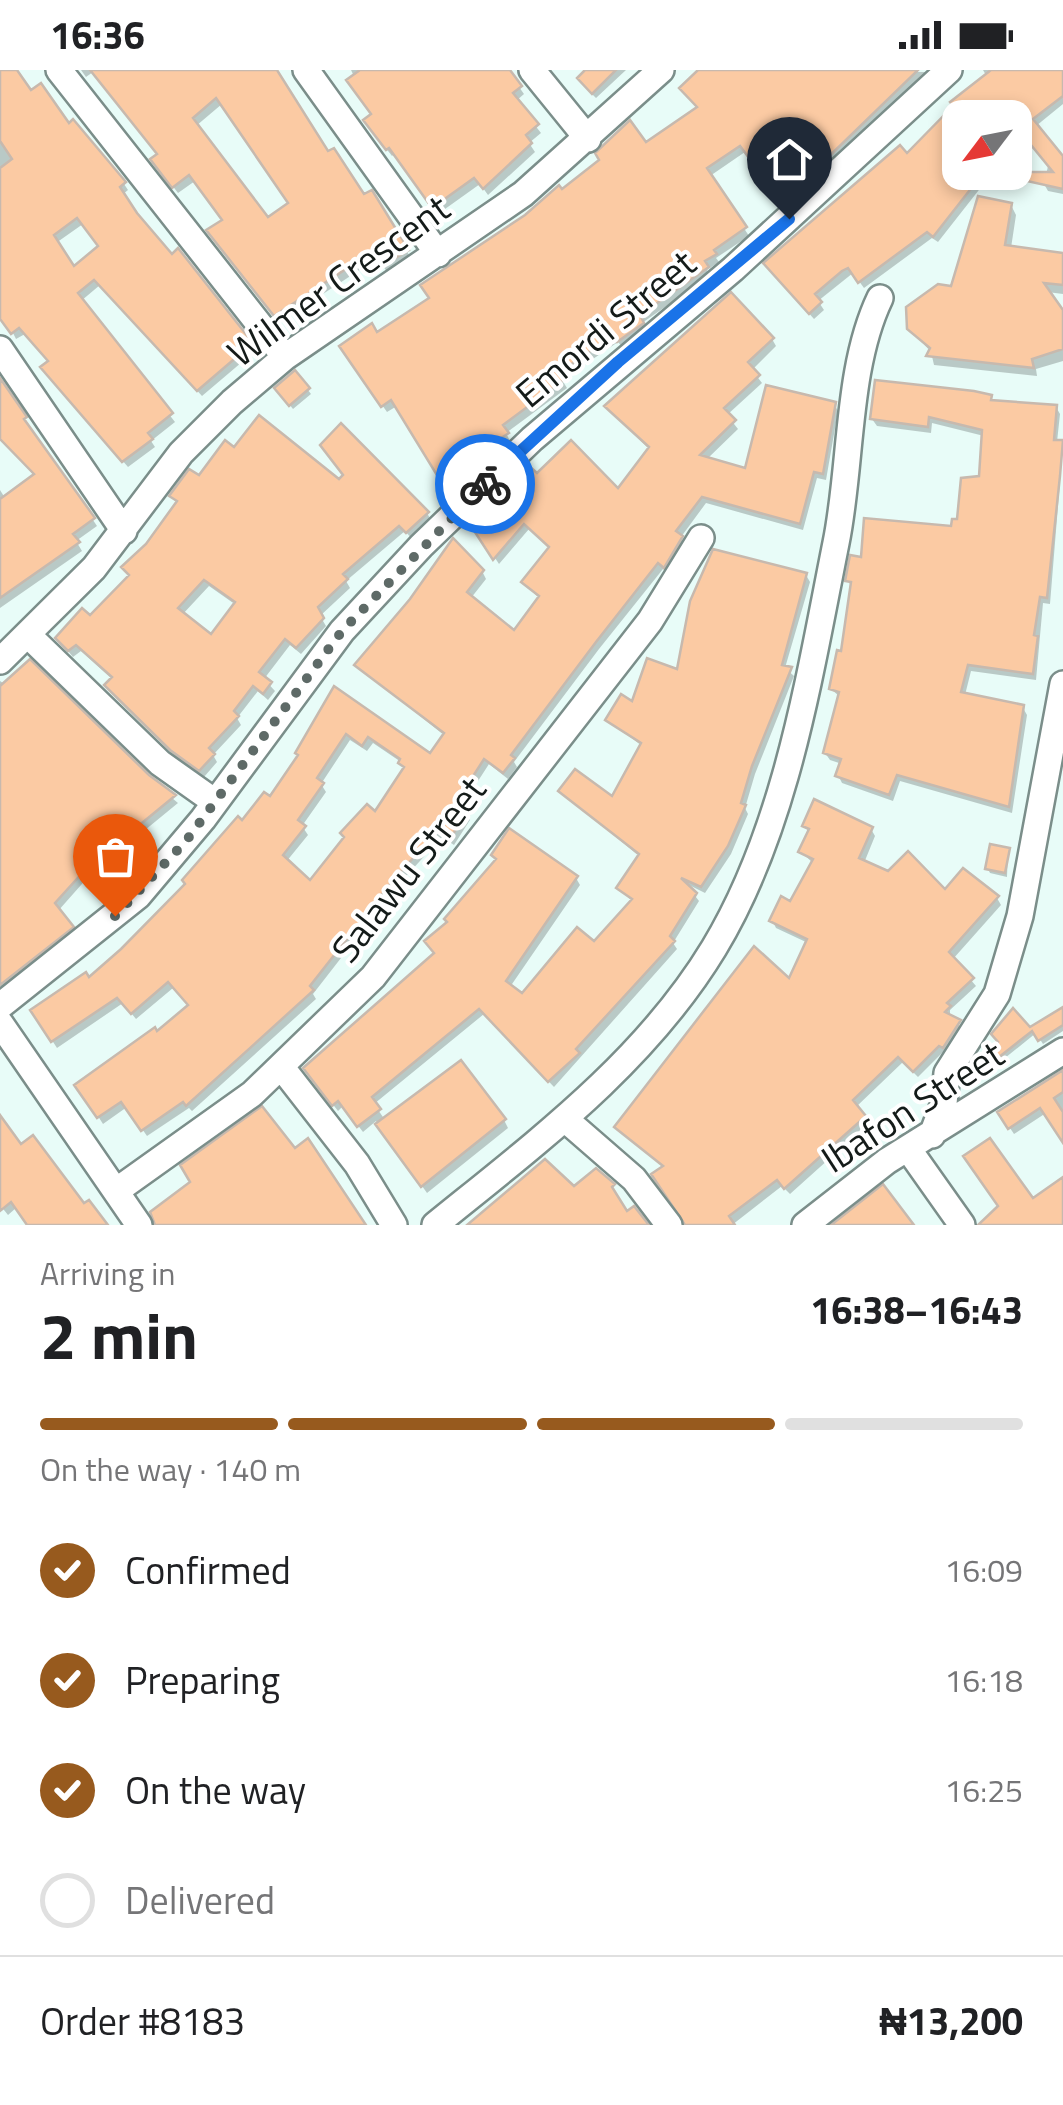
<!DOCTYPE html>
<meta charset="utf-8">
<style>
:root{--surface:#fff;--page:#f2f2f2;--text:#202124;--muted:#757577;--line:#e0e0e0;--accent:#975a1e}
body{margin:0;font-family:"Titillium Web",sans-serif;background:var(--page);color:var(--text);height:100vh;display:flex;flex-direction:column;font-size:38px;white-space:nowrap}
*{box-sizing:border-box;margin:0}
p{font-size:32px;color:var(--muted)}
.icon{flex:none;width:55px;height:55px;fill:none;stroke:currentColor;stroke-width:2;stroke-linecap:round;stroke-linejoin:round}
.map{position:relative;height:1155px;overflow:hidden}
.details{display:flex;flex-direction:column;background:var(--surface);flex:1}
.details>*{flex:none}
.needle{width:65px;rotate:238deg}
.fabs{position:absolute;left:942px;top:30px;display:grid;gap:20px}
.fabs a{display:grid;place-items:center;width:90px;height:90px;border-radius:20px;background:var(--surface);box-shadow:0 5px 15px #0003;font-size:50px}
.pin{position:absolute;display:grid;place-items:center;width:85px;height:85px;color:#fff;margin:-102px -42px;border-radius:50% 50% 50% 0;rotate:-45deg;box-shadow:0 0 10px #0007}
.pin .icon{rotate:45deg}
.courier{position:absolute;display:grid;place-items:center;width:100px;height:100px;margin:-50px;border:8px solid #1a73e8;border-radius:50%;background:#fff;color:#222;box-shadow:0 2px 12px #0007}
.head em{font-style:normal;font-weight:700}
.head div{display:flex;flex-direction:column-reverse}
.head{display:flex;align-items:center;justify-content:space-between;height:170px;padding:0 40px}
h1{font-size:65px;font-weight:700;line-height:75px}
.bar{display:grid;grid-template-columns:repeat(4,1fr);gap:15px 10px;align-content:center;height:120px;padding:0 40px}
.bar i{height:12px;border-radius:8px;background:var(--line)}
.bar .active{background:var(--accent)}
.bar p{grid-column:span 4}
.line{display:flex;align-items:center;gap:25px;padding:0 40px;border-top:2px solid var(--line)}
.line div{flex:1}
ol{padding:0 40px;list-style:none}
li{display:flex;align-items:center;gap:30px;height:110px}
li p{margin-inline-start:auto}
li .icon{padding:10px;border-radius:50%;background:var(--accent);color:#fff;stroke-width:4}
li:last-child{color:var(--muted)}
li i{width:55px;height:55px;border:5px solid var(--line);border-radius:50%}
.status{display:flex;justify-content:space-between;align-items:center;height:70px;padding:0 50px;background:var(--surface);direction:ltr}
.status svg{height:28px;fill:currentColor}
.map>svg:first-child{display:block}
.shadow{fill:#0003;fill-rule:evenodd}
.building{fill:#fbcaa3;stroke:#c7b9ae;stroke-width:2.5;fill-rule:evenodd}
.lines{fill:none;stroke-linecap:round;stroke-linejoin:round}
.minor-casing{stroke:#7b8e8a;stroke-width:30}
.minor{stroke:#fff;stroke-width:25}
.done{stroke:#5e6a67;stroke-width:10;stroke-dasharray:0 18}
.route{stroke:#1a73e8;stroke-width:12}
.labels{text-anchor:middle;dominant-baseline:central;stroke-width:8;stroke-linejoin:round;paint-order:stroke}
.street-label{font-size:38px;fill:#141b19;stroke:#fff}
</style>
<div class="status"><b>16:36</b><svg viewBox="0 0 49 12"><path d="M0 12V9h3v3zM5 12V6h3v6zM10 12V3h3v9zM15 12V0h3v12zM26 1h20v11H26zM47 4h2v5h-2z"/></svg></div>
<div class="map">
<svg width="1063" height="1155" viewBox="0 0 1063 1155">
<rect width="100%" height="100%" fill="#e8fcf8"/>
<path class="shadow" d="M0,0h14l17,23 93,91 4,6 -6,5 13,19 120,137 -53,45 -102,-111 -19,16 94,121 -24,19 4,6 -27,20 -79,-91 1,-14 -25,-28 -9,5 -16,-32zM83,154l17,23 -27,23 -17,-27z
M81,0h193l54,85 36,43 7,-5 40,65 -24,14 -9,-14 -98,64 -67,-84 11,-17 -29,-40 -17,12 -20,-26 2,-11 -67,-84 -7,5zM222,34l69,100 -23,17 -72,-95z
M351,0h156l17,24 -8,7 25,32 -12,10 6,9 -47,43 -8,-11 -42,30 -43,-61 -3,3 -22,-28 3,-12z
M588,0h38l-30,28 -13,-13z
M702,0l224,2 -21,25 -117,110 -43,-55 -35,24 39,60 -33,22 3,4 -12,8 4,5 -69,48 4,8 -23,17 -5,-6 -56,38 5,8 -61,45 4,8 -42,27 4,7 -23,15 -52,-84 -10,6 -41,-58 86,-55 129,-106 85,-47 53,-37z
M983,0h80v34l-27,22 27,32v36l-15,-3 -4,-7 4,-18 -21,-27 -12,10v-31h-55v54h33l-55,70 -6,-4 -68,50 -11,-15 -35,28 6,9 -10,9 -44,-49 137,-113 80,-80z
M1011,135l5,10 -5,33 52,7v39l-16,-2 16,22v47l-27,8 1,7 -103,-11 -3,-13 -22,-24 44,-39z
M772,269l4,7 -24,24 10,13 -35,32 11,14 -32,31 41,11 87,-67 4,7 -12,69 -9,-2 -14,52 -97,-27 -25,34 4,8 -17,28 -5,-4 -64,80 -85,113 3,5 -9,12 -19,-15 -29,45 10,11 -16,25 -12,-8 -45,49 -84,108 3,5 -124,112 -3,-3 -42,28 -20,-29 -24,17 -25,-39 79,-51 33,-27 -17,-19 -37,31 -13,-16 -66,45 -24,-37 55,-31 35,-29 119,-128 28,-23 30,-43 35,-67 95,66 15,-20 -88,-71 125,-94 4,8 -15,19 43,35 26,-34 -16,-16 26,-34 -21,-20 -30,35 -27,-41 65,-47 81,16 32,-42 -43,-43zM350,670l17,11 6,-8 28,19 4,8 -29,45 -66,69 -24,-22 22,-27 -6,-9 24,-34 -5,-8z
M295,303l16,21 -18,15 -13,-16z
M990,327l3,6 63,4 4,7 -3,28 6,3 -13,159 -7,-1 -7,77 -65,-9 -6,24 58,13 4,7 -15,98 -112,-32 -7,20 -51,-18 -4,-8 4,-11 -12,-4 -5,-7 15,-56 -9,-8 12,-35 10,-65 -5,-8 16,-21 89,-32 29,-49 2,-43 -52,-13 -1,10 -54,-7 -5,-7z
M11,328l86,128 -21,15 6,10 -82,57v-118l5,8 30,-22 -35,-37v-32z
M234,380l193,63 4,7 -19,19 -7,-8 -59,50 4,7 -30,28 6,10 -25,28 -11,-9 -26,34 11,12 -7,9 -10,-9 -21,27 4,7 -28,30 4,7 -13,15 -27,-19 -66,-65 -4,-7 6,-6 -32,-29 -8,6 -15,-18 32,-20 41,-42 -7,-9 24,-22 29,-41 -5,-9zM209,516l27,19 -25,33 -29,-23z
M806,505l4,7 -25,86 9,8 -39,98 -10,34 3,6 -17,40 -26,39 -20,-10 14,18 -26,42 4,6 -123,138 -70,-73 -110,90 11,16h119l4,8 -81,65 -51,-72 -13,11 -20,-26 -5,5 -28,-36 126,-121 13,-31 48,-61 -3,-7 82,23 4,7 -70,102 12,10 73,-52 38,-43 -14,-14 21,-31 -79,-66 52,8 29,-53 -34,-26 71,-47z
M0,611l147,96 31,26 -89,73 -31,35 18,24 -70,56 -6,-5z
M805,756l66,3 4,7 -11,27 81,30 52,5 4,7 -48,54 23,27 -26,24v7l13,12 -15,25 -5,-2 -25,25 -15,-15 -47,45 12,17 -78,70 -8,-8 -50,39h-45l-23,-57 -47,-41 173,-144 18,-40 -32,-15 -4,-8 19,-16 22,-41 -12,-11 8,-19z
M1008,780l-1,27 -17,-4 -2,-4z
M1063,940v21l-20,13 -7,-11 -62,50 -6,-8z
M1063,1001v68l-17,-26 -32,21 -14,-21z
M0,1050l20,28 85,77h-76l-13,-17 -8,7 -8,-10z"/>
<path class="building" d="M0,0h17l14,20 10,-7 28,40 4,-4 53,63 -6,5 17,26 35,41 6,-6 75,95 -56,48 -103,-111 -16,13 95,120 -25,20 5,6 -31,23 -82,-95 8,-6 -29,-33 -8,6 -11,-15v-151l12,-9 -12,-18zM77,148l21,28 -24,20 -20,-31z
M90,0h187l51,81 6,-3 30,46 8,-4 37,60 -29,17 -8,-15 -98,64 -68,-86 16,-10 -33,-45 -17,13 -22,-29 7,-5zM216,28l72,105 -20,14 -75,-99z
M360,0h150l12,16 -9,7 26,31 -13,11 6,8 -49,46 -9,-11 -42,30 -43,-60 -3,2 -23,-30 8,-6 -25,-34z
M585,0h31l-24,24 -15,-16z
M698,0h220l-136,132 -42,-56 -33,22 40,59 -33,23 3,4 -12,7 4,6 -69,48 4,8 -27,19 -5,-6 -52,36 5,7 -62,46 6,8 -43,27 4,6 -27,19 -52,-85 -10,7 -42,-61 33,-23 5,9 52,-34 -9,-13 105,-70 34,-30 3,4 37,-29 -4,-7 35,-33 16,22 51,-35 -18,-19z
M991,0h72v26l-30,23 30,37v33l-45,-10v-7h35l-31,-38 -7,5v-21h-55v54h24l-51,65 -6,-5 -69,51 -10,-15 -6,3 -27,23 7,8 -13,12 -46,-51 137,-118 7,8 46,-47 -3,-4z
M978,126l34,7 -7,42 58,8v32l-19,-2 19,27v39l-31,10 2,9 -108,-12 4,-8 -23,-19 -1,-22 32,-23 13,2z
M731,222l43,46 -26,24 12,13 -36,33 12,12 -36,35 45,13 21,-83 70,17 -13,72 -9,-2 -14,52 -98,-27 -26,34 7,5 -19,32 -6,-5 -62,79 -85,113 4,3 -12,15 -19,-14 -28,44 12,8 -19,29 -12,-8 -43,47 -84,107 4,4 -128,116 -3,-4 -42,29 -20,-29 -24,16 -23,-33 81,-58 2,4 31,-26 -20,-23 -37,32 -14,-16 -66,44 -21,-32 56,-38 3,5 32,-28 64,-65 -3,-4 56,-64 4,4 22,-28 6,4 28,-41 -3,-2 39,-67 96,67 14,-20 -90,-68 56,-66 43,-61 31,32 -17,22 47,38 25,-34 -18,-14 28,-35 -25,-23 -31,36 -24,-37 59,-58 9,8 34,-33 47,48 31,-41 -45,-41zM346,664l16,12 6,-9 32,22 -2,4 6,4 -29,44 -8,-7 -27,29 4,4 -34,43 -27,-25 23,-29 -8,-6 26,-37 -7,-5z
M295,300l15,18 -21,18 -15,-18z
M0,308l27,39 -3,2 71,99 -22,16 7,8 -80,56v-99l34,-25 -34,-35z
M875,310l99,11 18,4 -1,5 66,5 -3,35h9l-3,36 -13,122 -7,-1 -6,38 4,1 -5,38 -65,-9 -7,27 63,13 -15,102 -112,-32 -8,20 -54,-19 6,-17 -18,-6 16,-61 -10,-3 8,-39 4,1 10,-69 -6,-1 5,-26 11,2 3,-39 87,8 1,-7h5l4,-41 18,-2 3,-46 -53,-13 -1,10 -58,-8z
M259,345l80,64 4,-4 -23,-30 21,-22 88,89 -23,21 -7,-7 -56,48 5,5 -30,28 6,11 -28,30 -11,-9 -26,33 13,10 -9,12 -10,-8 -19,25 5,5 -30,32 6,6 -16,17 -29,-21 -66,-65 8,-8 -36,-32 -8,6 -13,-13 27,-30 8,7 39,-40 -8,-8 25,-23 31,-43 -8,-5 20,-27 10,6 26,-35 9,7zM204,510l31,22 -24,32 -33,-26z
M713,479l94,24 -25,92 10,2 -40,99 -11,37 5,2 -18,41 -27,41 -20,-9 16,15 -27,43 5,5 -99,108 4,4 -32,29 -69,-73 -107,88 9,12 -24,18 -19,-26 -6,5 -29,-38 131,-115 -10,-12 23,-19 -3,-3 52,-60 -5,-4 18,-27 69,48 -72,105 16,12 55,-66 17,14 38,-42 -16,-11 23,-34 -81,-63 17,-22 37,27 29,-53 -36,-23 16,-26 11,7 15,-43 30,11 13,-68z
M30,589l119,116 27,20 -90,74 -31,34 19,24 -74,58v-299z
M814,729l59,28 -14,31 29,13 20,-20 37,38 18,-21 36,28 -50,56 25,26 -27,25 4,3 -6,6 16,8 -18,28 -4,-2 -26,26 -15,-15 -45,43 13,16 -82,73 -7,-9 -48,36 6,9h-50l-34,-51 12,-8 -49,-39 140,-181 35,32 18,-39 -38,-18 12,-25 9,5 23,-42 -15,-7 11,-23 -7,-3z
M990,774l20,4 -5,25 -20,-4z
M1063,937v18l-25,16 -6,-10 -62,49 -5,-5 33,-33 -7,-8 22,-26 17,19z
M461,990l45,59 -85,68 -46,-63z
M1063,1000v22l-9,6 9,14v31l-23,-35 -32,21 -11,-17z
M262,1036l33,42 13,-10 58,87h-211l-5,-13 40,-30 -10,-17z
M0,1045l21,29 12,-9 51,68 5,-3 19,25h-81l-16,-23 -11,9z
M990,1068l43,60 30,-21v48h-85l20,-19 -35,-50z
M545,1089l29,27 22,-18 19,16 -3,3 15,24 7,-5 15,19h-182z
M883,1114l31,41h-83z"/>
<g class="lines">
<defs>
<path id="minor" d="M59,0l226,287
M306,0l132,184
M532,0l56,69
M0,279l124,182
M28,565l132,128 55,39
M0,591l94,-93 87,-115 51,-51 53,-45 238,-163 138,-124
M0,936l138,-110 65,-77 139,-188 79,-85 111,-107 201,-170 216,-199
M0,953l139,202
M283,999l74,95 37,61
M565,1049l69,60 35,46
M932,1065l12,-32 3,-30 50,-79 23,-78 43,-232
M909,1080l53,75
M116,1121l136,-97 121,-117 277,-356 51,-83
M435,1155c101,-82 210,-163 279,-277 72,-119 95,-270 122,-405 16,-78 10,-174 44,-245
M805,1155l82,-64 176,-110"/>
</defs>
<use href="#minor" class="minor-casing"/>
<use href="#minor" class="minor"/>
</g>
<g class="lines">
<path class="done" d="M115,846l71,-75 156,-210 143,-147"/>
<path class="route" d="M485,414l133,-122 171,-143"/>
</g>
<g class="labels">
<g class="street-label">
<text transform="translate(338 210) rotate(-36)">Wilmer Crescent</text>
<text transform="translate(605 258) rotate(-40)">Emordi Street</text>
<text transform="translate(408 799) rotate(-52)">Salawu Street</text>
<text transform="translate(912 1036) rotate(-33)">Ibafon Street</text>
</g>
</g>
</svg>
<div class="fabs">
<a><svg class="needle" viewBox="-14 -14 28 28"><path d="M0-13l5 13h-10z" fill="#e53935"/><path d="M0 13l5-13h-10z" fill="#757577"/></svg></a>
</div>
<div class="pin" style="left:115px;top:846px;background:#ea580c"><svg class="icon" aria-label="bag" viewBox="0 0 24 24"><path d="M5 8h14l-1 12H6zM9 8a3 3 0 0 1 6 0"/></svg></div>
<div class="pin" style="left:789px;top:149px;background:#1f2937"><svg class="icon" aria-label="home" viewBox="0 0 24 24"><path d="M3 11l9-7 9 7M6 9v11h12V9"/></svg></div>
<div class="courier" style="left:485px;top:414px"><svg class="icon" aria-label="bike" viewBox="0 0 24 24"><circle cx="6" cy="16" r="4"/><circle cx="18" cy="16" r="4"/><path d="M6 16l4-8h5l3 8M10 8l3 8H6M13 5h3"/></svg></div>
</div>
<section class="details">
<div class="head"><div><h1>2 min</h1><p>Arriving in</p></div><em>16:38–16:43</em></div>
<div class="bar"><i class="active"></i><i class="active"></i><i class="active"></i><i></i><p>On the way · 140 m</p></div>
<ol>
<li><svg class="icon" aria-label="check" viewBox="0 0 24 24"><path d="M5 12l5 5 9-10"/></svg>Confirmed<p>16:09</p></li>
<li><svg class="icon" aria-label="check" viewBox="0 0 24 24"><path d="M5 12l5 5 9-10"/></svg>Preparing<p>16:18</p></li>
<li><svg class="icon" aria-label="check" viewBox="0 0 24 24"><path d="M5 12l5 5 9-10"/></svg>On the way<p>16:25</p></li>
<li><i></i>Delivered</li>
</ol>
<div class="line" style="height:130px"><div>Order #8183</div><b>₦13,200</b></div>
</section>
